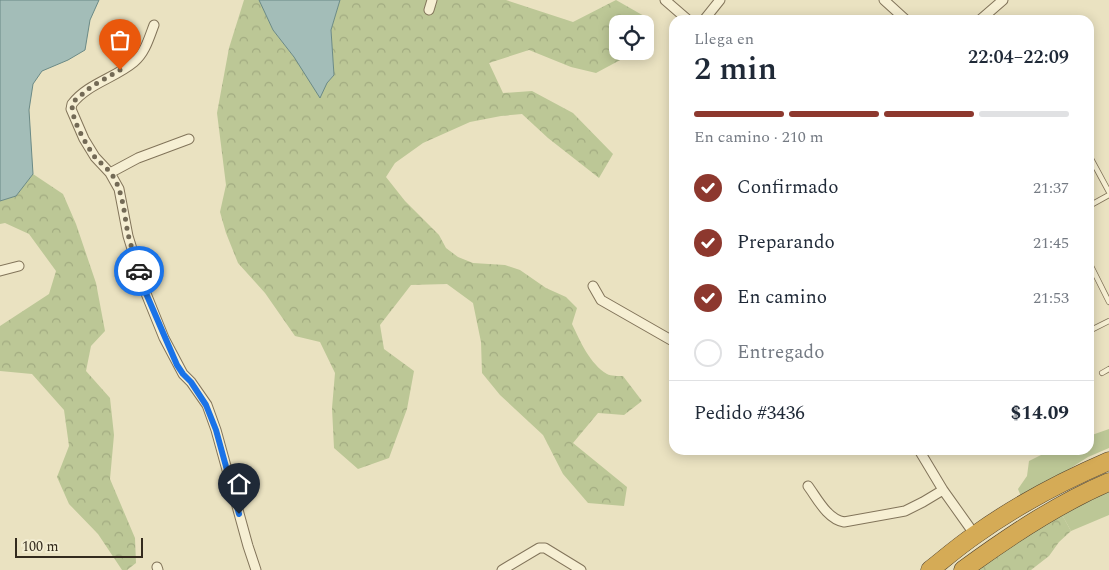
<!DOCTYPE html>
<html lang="es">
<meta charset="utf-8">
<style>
:root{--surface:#fff;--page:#f2f2f3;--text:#1f2937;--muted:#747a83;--line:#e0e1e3;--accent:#8d382e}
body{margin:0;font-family:Spectral,serif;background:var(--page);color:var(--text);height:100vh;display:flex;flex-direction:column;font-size:19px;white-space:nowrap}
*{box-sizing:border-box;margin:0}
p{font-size:16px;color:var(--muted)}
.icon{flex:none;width:28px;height:28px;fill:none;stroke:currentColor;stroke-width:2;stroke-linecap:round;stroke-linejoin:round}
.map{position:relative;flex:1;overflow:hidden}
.drawer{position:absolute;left:669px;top:15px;width:425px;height:440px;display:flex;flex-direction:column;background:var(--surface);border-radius:15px;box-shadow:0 2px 12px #0003}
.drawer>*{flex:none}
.buttons{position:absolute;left:609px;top:15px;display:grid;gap:10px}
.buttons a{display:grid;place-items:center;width:45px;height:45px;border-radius:10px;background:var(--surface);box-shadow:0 2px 12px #0003;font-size:25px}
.scale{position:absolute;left:15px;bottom:12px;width:128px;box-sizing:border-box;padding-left:5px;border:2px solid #332a1d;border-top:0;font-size:14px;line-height:18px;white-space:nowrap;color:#332a1d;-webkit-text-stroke:4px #f2ecd0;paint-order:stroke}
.pin{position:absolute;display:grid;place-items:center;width:42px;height:42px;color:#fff;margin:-51px -21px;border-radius:50% 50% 50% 0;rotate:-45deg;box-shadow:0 0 5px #0007}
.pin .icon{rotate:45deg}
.courier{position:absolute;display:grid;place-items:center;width:50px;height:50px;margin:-25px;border:4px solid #1a73e8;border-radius:50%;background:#fff;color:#222;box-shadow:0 1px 6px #0007}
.summary em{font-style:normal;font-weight:600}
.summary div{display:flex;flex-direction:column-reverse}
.summary{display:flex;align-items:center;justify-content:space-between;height:85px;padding:0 25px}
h1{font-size:32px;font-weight:600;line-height:38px}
.bar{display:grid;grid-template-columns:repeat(4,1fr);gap:8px 5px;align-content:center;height:60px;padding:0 25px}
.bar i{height:6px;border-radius:4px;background:var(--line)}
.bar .current{background:var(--accent)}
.bar p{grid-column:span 4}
.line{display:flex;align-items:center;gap:12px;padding:0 25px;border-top:1px solid var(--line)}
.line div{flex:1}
ol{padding:0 25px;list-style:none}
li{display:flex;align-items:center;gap:15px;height:55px}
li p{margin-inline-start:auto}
li .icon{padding:5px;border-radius:50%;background:var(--accent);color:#fff;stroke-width:4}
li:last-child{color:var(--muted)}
li i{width:28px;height:28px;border:2px solid var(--line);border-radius:50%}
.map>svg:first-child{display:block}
.grass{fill:#bcc796}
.forest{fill:url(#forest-crowns)}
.water{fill:#a3bdb8;stroke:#6b8a86}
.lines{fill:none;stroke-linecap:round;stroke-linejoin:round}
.lane-casing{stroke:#82745a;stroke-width:6}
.street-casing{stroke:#82745a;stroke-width:11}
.highway-casing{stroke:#50422e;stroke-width:19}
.lane{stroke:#f6efd3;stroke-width:4.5}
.street{stroke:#f6efd3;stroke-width:9}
.highway{stroke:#d5ab56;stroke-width:18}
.done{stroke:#736a56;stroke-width:5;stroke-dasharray:0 9}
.route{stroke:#1a73e8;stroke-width:6}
</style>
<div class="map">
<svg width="1109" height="570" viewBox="0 0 1109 570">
<defs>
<pattern id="forest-crowns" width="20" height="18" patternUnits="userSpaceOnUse" patternTransform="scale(1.25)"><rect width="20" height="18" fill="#bcc796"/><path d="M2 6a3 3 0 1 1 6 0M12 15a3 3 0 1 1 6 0" fill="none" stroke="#a2ab81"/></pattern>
</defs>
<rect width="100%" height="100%" fill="#eae2c1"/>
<path class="grass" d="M1109,429v19l-21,9 -66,42 -4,-10 9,-13 2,-15 22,-11h38v-14z
M1109,490v25l-38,16 -10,-18z"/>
<path class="forest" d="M244,0h15l14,30 21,27 33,26 7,-8 -3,-45 9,-30h166l67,22 43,-22 28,16 5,29 -4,2v-23h-27v27h19l-41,22 -25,-6 -42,-17 -40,13 14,30 29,-2 41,22 40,41 -14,24 -51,-40 -26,-24 -21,2 -31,6 -47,21 -28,20 -9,14 19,24 34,34 7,13 12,9 15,6 32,2 15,5 26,18 20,9 11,11 -5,16c8,17 18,40 35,50 4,2 11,2 16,2l19,25 -18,14 -26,-2 -25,30 54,44 -3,19 -36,-3 -25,-29 -20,-39 -43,-40 -18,-22 -1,-31 -8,-39 -26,-19 -36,1 -31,40 4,24 30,22 -7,38 -18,49 -31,11 -24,-21 -2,-40 3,-35 -15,-31 -25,-6 -30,-43 -27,-30 -12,-30 -6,-21 6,-27 -9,-72 12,-65z
M33,174l30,20 13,30 20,59 9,48 -14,15 -5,25 24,27 4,37 -4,44 25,59 1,25 -9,7h-5l-24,-36 -29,-30 -12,-27 12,-31 -5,-36 -32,-36 -32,-3v-45l49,-32 7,-23 -27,-37 -24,-11 -5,1v-23l16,-5z
M1061,513l10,18 -12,11 -10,14 -18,14h-55z"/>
<path class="water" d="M0,0h99l-9,20 -5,30 -17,10 -26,11 -9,13 -4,26 4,64 -17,22 -16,5z
M259,0h81l-9,30 3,45 -7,8 -7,15 -26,-41 -21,-27z"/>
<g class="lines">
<defs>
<path id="lane" d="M1089,155l20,37
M1089,206l20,-11
M1089,262l20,40
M1089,331l20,-10
M1102,373l7,-4"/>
<path id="street" d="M665,0l23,20
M884,0l22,20
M429,10l3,-10
M704,20l16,-20
M980,20l23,-20
M154,25c-5,13 -9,28 -20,37 -19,16 -47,22 -62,42l-1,5 13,30 11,18 15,16 9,16 9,47 17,55 19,47 19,36 8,8 16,23 9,25 32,116 8,24
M110,173l28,-15 51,-19
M0,271l19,-5
M593,286l8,14 70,40h3
M919,450l24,40 32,45
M808,486c9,12 19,33 36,36l61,-11 18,-9 20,-12
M157,567l1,3
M502,570l37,-22h6l36,22"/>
<path id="highway" d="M930,570c15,-12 29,-24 45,-35 39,-28 90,-55 134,-74
M963,570c45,-33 94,-66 146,-88"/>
</defs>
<use href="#lane" class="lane-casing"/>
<use href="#street" class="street-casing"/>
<use href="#highway" class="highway-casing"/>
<use href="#lane" class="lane"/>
<use href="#street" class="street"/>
<use href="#highway" class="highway"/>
</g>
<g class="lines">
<path class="done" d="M120,70l-28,16 -18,15c-8,10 13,45 20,55 5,6 11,10 16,16 13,16 14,42 18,62 3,12 7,25 11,37"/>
<path class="route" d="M139,271l6,20 32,74 6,9 8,8 15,23 10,25 23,84"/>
</g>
</svg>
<div class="buttons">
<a><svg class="icon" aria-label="locate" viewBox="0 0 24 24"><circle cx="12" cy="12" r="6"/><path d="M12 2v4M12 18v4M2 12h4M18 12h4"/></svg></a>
</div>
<div class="scale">100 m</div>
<div class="pin" style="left:120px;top:70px;background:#ea580c"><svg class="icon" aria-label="bag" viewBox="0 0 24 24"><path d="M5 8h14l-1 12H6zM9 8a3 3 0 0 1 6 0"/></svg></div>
<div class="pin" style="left:239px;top:514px;background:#1f2937"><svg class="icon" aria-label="home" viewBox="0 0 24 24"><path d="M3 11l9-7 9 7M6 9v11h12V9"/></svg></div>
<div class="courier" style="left:139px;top:271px"><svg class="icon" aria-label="car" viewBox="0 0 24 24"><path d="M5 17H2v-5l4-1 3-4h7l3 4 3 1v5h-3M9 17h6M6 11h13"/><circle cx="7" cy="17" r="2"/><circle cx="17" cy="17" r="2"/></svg></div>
<section class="drawer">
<div class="summary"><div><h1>2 min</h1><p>Llega en</p></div><em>22:04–22:09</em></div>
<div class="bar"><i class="current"></i><i class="current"></i><i class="current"></i><i></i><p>En camino · 210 m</p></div>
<ol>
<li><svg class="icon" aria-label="check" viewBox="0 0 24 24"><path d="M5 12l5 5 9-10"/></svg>Confirmado<p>21:37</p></li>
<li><svg class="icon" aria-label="check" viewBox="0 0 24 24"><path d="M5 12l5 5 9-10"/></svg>Preparando<p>21:45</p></li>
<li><svg class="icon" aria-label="check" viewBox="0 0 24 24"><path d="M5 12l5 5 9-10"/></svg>En camino<p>21:53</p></li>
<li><i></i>Entregado</li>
</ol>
<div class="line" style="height:65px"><div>Pedido #3436</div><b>$14.09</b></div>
</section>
</div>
